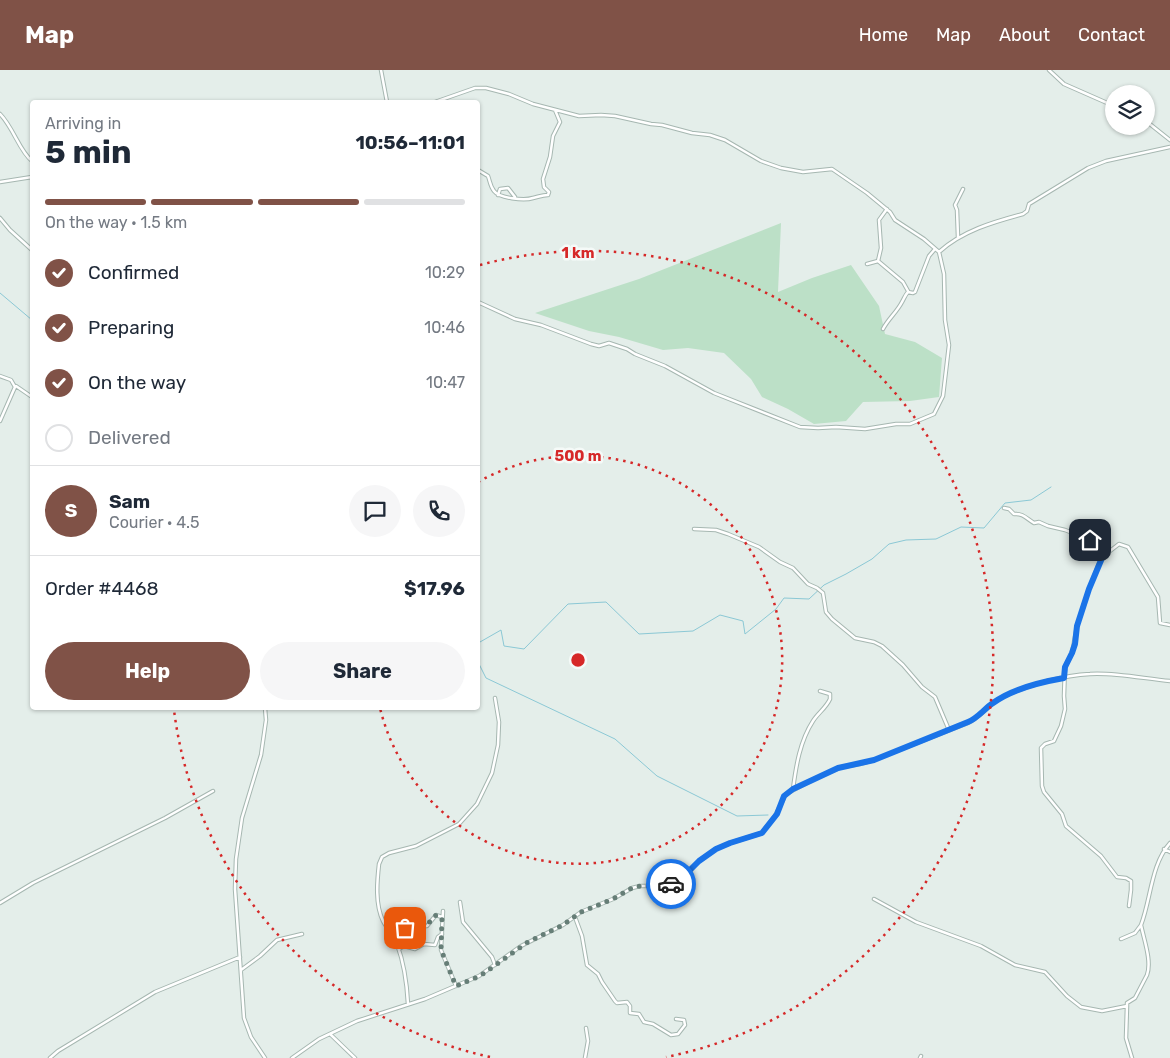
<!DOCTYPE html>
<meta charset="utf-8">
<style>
:root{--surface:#fff;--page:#f6f6f7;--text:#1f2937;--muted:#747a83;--line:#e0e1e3;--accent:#805247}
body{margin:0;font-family:Rubik,sans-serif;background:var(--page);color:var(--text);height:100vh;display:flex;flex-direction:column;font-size:19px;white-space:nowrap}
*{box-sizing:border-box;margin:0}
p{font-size:16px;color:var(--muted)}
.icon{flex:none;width:28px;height:28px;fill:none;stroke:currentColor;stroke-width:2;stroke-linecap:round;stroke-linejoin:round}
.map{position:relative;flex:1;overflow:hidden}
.drawer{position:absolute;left:30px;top:30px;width:450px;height:610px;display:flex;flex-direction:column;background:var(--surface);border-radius:5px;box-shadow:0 1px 4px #0004}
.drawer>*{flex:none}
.tools{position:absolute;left:1105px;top:15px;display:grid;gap:10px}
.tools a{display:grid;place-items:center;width:50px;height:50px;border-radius:50%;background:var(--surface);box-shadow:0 1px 4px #0004;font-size:25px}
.pin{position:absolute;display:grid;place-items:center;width:42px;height:42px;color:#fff;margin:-21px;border-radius:10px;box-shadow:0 2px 8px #0006}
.courier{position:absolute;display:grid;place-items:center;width:50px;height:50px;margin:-25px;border:4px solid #1a73e8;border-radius:50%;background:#fff;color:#222;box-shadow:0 1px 6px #0007}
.overview em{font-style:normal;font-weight:700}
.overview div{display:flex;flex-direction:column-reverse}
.overview{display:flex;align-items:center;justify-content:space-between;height:85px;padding:0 15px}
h1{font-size:32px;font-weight:700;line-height:38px}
.bar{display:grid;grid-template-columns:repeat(4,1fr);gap:8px 5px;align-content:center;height:60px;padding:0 15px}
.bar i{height:6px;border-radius:4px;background:var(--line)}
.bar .selected{background:var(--accent)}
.bar p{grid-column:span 4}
.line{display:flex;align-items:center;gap:12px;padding:0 15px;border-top:1px solid var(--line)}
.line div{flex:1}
.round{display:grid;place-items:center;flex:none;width:52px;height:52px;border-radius:26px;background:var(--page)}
ol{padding:0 15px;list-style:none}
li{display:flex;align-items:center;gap:15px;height:55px}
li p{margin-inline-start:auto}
li .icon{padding:5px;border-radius:50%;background:var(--accent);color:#fff;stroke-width:4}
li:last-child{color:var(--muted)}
li i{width:28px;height:28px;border:2px solid var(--line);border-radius:50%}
.primary-button{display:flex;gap:10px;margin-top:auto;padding:10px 15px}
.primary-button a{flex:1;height:58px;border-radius:30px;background:var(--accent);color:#fff;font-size:20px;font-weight:700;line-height:58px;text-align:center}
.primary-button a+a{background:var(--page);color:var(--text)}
header{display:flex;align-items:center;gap:30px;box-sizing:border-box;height:70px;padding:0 25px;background:var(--accent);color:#fff}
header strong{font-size:24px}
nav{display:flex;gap:28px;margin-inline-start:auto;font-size:18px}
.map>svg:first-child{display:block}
.green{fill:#bce0c7}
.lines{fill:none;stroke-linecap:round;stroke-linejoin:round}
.stream{stroke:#8bc8d5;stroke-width:1}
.minor-casing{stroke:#a6b7b1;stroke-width:4.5}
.minor{stroke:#fff;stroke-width:2.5}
.done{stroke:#667e77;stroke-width:5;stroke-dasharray:0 9}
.route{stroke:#1a73e8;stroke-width:6}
.ring{fill:none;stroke:#d62828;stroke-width:2.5;stroke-dasharray:2.5 5}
.centre{fill:#d62828;stroke:#f5faf8;stroke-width:2.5}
.ring-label{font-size:15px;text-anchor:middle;font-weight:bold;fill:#d62828;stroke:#f5faf8;stroke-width:5;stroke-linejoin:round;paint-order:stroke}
</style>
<header>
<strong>Map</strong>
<nav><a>Home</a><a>Map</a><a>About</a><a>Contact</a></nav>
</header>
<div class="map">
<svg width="1170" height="988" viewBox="0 0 1170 988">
<rect width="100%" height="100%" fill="#e4eeea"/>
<path class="green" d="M781,153l-3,69 34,-14 39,-13 28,41 6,28 30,8 27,16 -3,39 -29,4 -47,1 -17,19 -32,3 -26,-15 -26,-12 -11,-18 -27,-26 -36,-5 -25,2 -44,-13 -30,-6 -54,-18 104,-34z"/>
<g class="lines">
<path class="stream" d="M0,223l32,27
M478,572h2l21,-12 3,16 20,3 44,-45 38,-2 33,32 54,-3 27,-16 23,6 2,13 31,-25 8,-11 25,1 15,-14 22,-11 26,-15 17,-15 17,-4 30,-1 25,-12 23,1 21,-25 26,-3 20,-13
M478,592l8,16 129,61 42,37 80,40 31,-1"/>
<defs>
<path id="minor" d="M381,0l6,32
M1049,0l15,14 50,22
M435,32l40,-14h11l23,6 24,10 46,12 22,-1 14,1 36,8 11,1 30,8 18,2 15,5 36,21 20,7 22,4 29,-3 35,24 23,19 5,8 29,19 15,13c23,-21 54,-30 84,-38l4,-3 2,-7 59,-36 18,-7 64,-14
M0,44c13,13 20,38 32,47
M1146,51l24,19
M478,100l10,6c2,5 2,10 6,15 5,7 30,10 39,7 5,-1 9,-3 15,-3l1,-3 -5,-5 -1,-8 7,-22 3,-21 7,-14 -5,-12
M0,112l32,-5
M498,125l2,-6 8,-1 7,9
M0,148l10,12 22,20
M958,167l-1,-27 -2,-5 8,-16
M878,191l25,21 5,9
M867,194l11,-3 3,-13 -2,-28 8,-11
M478,232l37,17 26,6 50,19 8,2 10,-3 18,6 8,5 30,12 49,27 86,34 18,1 18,-1 29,2 31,-5h14l24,-10 9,-18 6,-51 -4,-25 -1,-46 -5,-22
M883,259c5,-10 14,-17 19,-27 2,-3 3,-7 6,-10l5,1 2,-1 14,-36 6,-7
M0,306l11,4 4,7 -15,34
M16,316l16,11
M1004,438l5,1 5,5c9,-1 13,5 20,9l5,-1 9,4 17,4 33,13 3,5v10l-12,31 -12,37 -5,27 -7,14 -1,29 1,13 -4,17 -7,15 -9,3 -4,4 1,38 2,6 18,22 4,12 35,30 16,21 9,1 5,3v9l-2,16
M694,459l22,1 12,4 31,13 21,15 13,6 15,16 9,4 6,5 3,19 6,7 23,19 19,4 8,4 21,19 19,22 13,10 14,33
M1101,488l18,-14 9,3 30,50 2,26 10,2
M793,719c3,-23 7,-48 20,-68 5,-8 13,-13 17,-22v-5l-10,-3
M1164,779l6,3
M874,829l42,23 65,24 34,19 30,7 22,24 14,11 21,4 25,-5v-3l8,-5 12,-23c5,-14 -3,-35 -6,-50
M460,832l3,20 29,35 3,8
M0,833l33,-20 132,-65 48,-27
M443,841l-2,39 15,36
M575,847l7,19 5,29 11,9 4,8 13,19 2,2 10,-1 3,4v7l9,1 5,8 9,2 18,11 7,-1 7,-9 -1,-5 -8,-1
M393,865c7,-11 22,-8 34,-9l9,-11 6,2
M1121,869l14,-6 6,-8c10,-26 10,-61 29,-82
M399,879l5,-3 11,3 9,-5 11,1 3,-8 4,-3
M241,900l19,-14 17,-16 25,-6
M408,934c-1,-20 -4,-41 -11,-60 -3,-9 -10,-15 -14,-23 -8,-17 -6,-39 -4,-57l3,-7 7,-4 27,-7 43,-22 18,-20 15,-31 6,-28 1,-23 -4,-24
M1127,936l-1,32 6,20
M330,964l25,24
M50,988l8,-7 97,-59 85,-35
M265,988l-14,-21 -7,-19 -9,-129 1,-30 6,-41 19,-63 5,-35 -1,-12
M292,988l27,-19 38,-18 68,-22 54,-23 42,-30 42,-21 18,-13 32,-13 19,-11 8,-2h22l18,-6 19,-19 17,-12 14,-6 32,-10 13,-17 11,-22 30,-16 26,-11 18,-3 14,-4 94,-37c14,-7 23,-21 37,-27 23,-11 59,-21 85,-22 23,-2 56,5 80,7
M585,988l3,-17 -2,-13
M920,988l1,-2"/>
</defs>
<use href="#minor" class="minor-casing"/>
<use href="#minor" class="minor"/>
</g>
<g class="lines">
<path class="done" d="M405,858l7,-3 14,1 10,-11 6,3 -1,32 15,36 24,-10 48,-34 35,-17 18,-13 32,-13 19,-11 8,-2h22l9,-2"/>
<path class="route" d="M671,814l9,-4 19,-19 17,-12 14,-6 32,-10 15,-19 7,-18 9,-7 45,-21 36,-8 94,-38c10,-4 16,-13 25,-19 19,-14 48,-21 71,-25l1,-11 7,-14 3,-9 2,-18 12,-37 13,-31 -1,-10 -3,-5 -8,-3"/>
</g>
<g class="ring">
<path d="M478 412A204 204 0 1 1 380 638"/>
<path d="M490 987A407 407 0 0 1 174 640M480 195A407 407 0 1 1 666 987"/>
</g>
<circle cx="578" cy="590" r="8" class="centre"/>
<g class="ring-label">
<text x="578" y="188">1 km</text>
<text x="578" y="391">500 m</text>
</g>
</svg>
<div class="tools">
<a><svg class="icon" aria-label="layers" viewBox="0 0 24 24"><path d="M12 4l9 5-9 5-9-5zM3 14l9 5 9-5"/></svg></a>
</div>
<div class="pin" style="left:405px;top:858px;background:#ea580c"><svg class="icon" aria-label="bag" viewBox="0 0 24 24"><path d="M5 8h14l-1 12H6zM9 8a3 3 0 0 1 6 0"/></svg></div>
<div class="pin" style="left:1090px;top:470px;background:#1f2937"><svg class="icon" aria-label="home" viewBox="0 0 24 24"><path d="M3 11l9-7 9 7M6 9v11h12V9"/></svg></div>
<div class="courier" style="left:671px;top:814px"><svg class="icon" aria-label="car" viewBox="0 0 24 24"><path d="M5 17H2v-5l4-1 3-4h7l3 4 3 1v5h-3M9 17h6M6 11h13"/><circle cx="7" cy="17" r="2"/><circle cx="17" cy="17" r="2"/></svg></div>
<section class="drawer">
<div class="overview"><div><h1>5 min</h1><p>Arriving in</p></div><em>10:56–11:01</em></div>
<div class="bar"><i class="selected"></i><i class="selected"></i><i class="selected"></i><i></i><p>On the way · 1.5 km</p></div>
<ol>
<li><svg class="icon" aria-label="check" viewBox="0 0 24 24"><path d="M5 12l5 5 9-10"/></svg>Confirmed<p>10:29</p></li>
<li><svg class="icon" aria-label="check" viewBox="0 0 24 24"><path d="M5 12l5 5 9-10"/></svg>Preparing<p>10:46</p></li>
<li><svg class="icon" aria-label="check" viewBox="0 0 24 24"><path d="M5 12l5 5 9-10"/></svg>On the way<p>10:47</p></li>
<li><i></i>Delivered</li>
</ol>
<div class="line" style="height:90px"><b class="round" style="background:var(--accent);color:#fff">S</b><div><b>Sam</b><p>Courier · 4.5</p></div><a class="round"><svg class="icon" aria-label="chat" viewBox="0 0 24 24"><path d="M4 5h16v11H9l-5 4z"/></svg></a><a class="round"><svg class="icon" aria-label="phone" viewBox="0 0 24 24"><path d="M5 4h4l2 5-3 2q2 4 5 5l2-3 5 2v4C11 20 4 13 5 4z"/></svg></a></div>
<div class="line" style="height:65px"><div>Order #4468</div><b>$17.96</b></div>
<div class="primary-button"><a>Help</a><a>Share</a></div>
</section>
</div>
